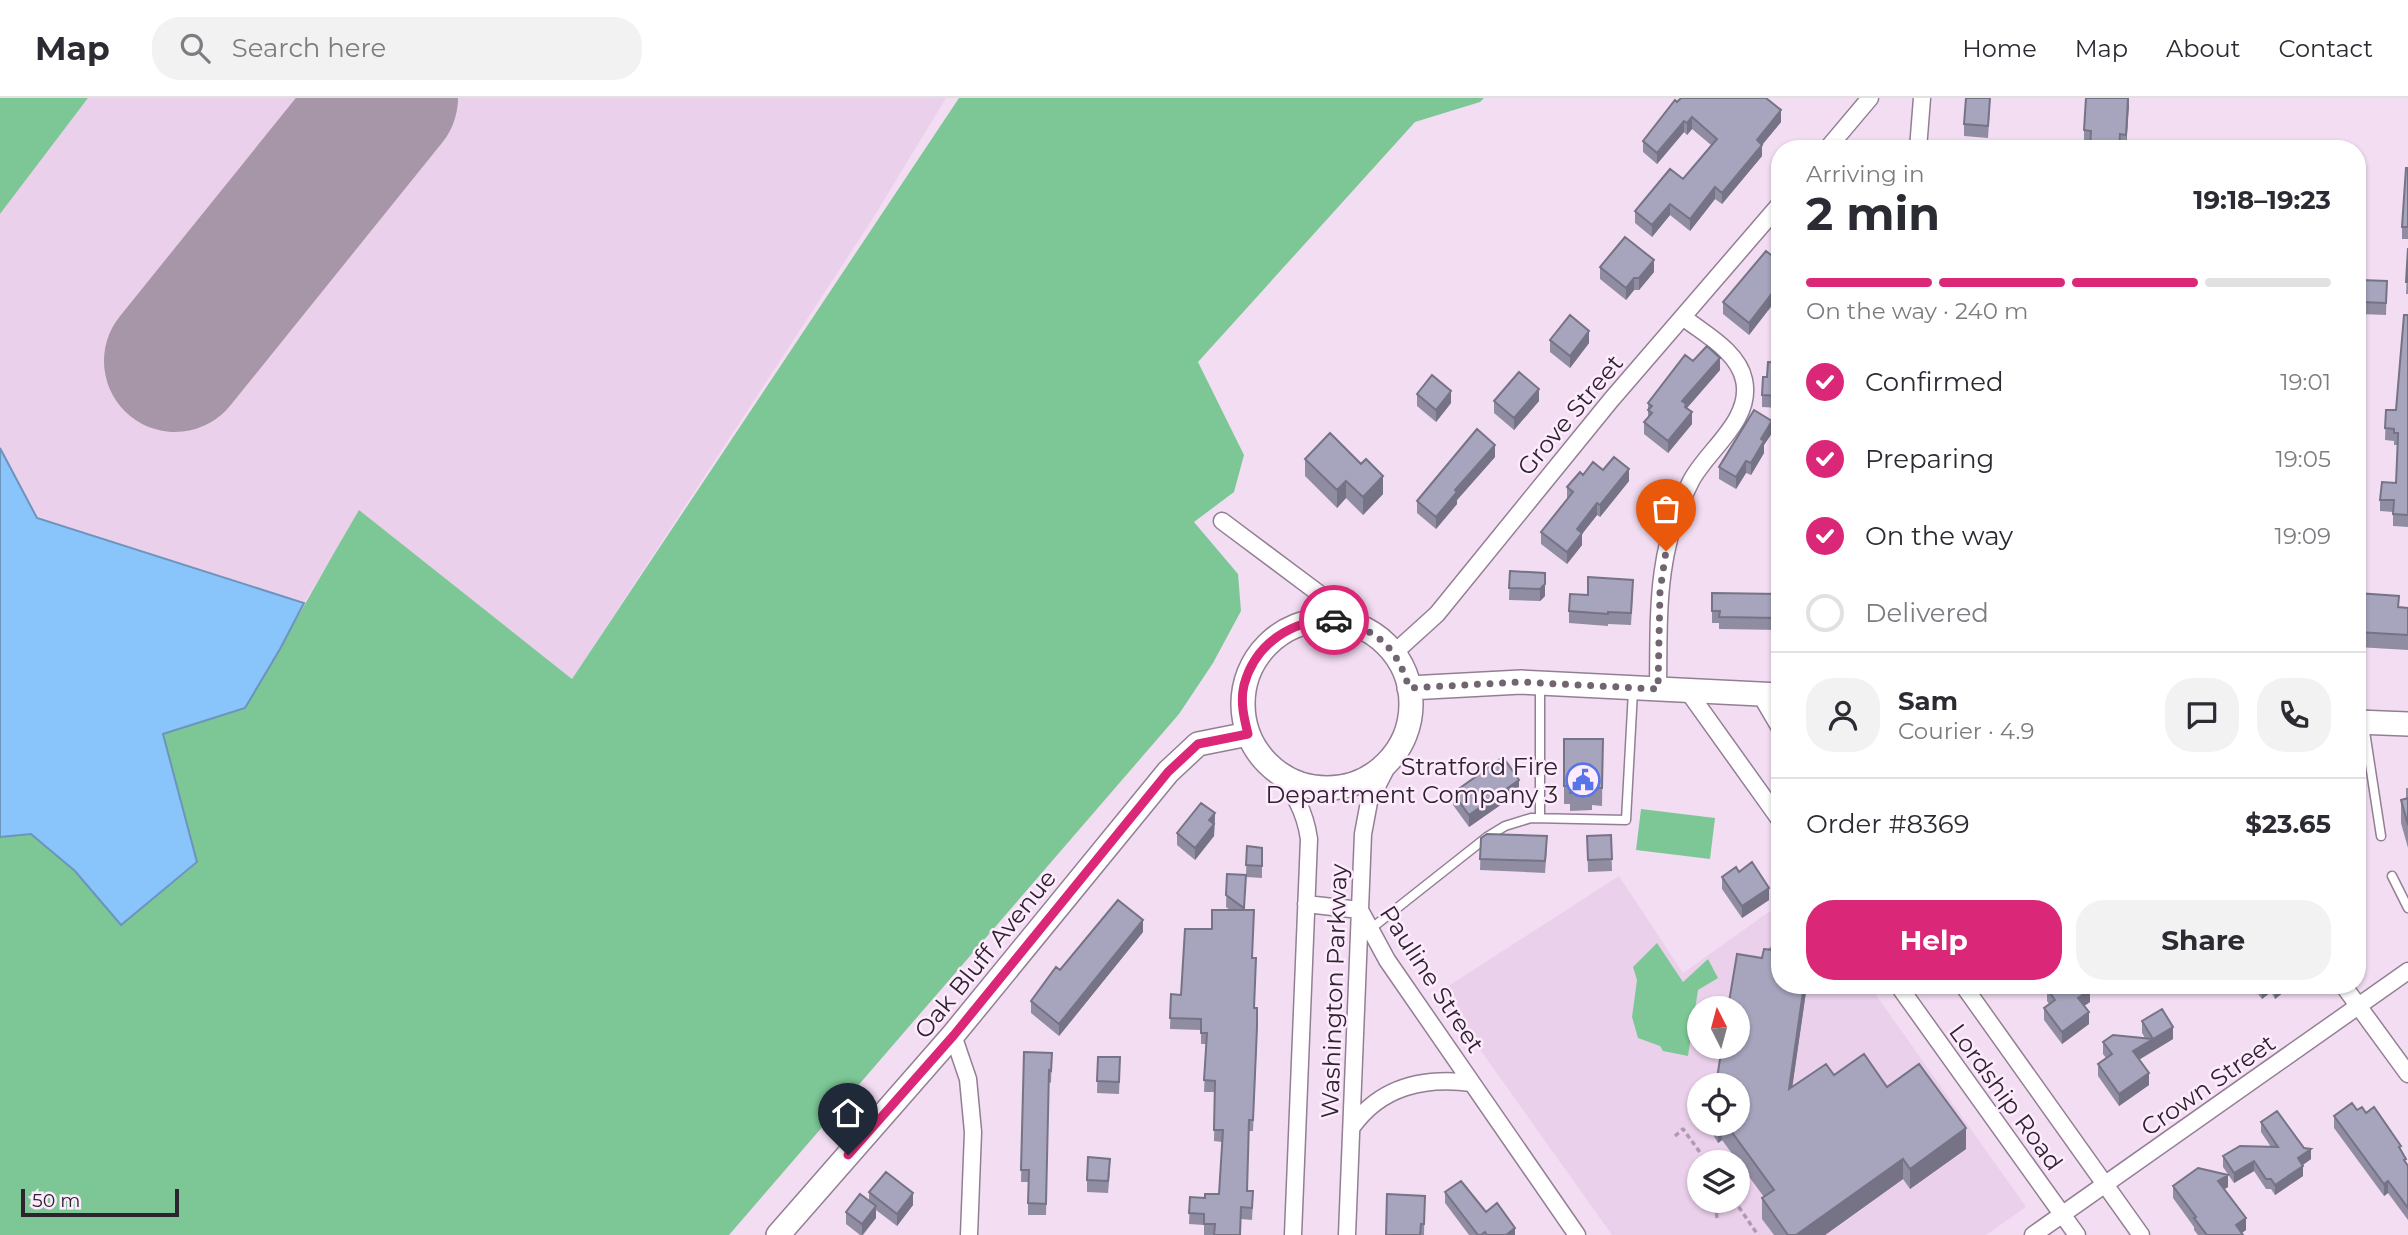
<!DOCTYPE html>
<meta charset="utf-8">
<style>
:root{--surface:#fff;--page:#f2f2f3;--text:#2b2b33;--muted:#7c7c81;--line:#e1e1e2;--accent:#db2777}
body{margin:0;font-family:Montserrat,sans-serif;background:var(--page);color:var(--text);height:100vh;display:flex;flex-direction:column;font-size:26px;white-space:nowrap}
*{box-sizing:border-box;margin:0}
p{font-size:23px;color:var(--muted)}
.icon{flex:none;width:38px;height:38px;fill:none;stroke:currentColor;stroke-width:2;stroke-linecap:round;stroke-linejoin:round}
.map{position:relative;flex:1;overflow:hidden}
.side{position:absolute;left:1771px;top:42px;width:595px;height:854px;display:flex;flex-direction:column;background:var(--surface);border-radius:28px;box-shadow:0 2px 5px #0004}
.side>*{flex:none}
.needle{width:46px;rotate:354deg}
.fabs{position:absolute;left:1687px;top:898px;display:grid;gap:14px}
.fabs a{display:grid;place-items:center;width:63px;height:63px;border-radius:50%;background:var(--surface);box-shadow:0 2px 5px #0004;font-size:35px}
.scale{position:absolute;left:21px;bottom:18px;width:158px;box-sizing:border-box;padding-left:7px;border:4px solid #2d242d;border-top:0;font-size:19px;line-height:24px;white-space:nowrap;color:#2d242d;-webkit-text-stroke:5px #feecfe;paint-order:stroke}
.pin{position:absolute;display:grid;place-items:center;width:60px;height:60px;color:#fff;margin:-72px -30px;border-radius:50% 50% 50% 0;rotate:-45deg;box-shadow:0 0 7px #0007}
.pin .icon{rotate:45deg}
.courier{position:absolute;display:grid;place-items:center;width:70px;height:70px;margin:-35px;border:5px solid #db2777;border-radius:50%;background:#fff;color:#222;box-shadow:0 2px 9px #0007}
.overview em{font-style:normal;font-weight:700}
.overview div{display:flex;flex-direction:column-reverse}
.overview{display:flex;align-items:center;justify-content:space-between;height:119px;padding:0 35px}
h1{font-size:46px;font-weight:700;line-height:52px}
.bar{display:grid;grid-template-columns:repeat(4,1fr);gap:10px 7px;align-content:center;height:84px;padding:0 35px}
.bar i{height:9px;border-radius:5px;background:var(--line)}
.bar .current{background:var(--accent)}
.bar p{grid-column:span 4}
.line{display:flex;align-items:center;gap:18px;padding:0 35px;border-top:2px solid var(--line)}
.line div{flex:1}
.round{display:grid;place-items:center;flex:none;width:74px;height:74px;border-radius:28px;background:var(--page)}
ol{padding:0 35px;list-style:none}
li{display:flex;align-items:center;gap:21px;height:77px}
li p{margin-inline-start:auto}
li .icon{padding:7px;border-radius:50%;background:var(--accent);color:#fff;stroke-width:4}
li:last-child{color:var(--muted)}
li i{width:38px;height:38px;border:4px solid var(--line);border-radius:50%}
.primary-button{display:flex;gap:14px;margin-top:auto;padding:14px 35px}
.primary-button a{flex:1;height:80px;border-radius:28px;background:var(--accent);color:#fff;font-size:28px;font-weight:700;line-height:80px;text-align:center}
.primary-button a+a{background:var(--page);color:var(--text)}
header{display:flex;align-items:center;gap:42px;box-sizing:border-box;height:98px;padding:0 35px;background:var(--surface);border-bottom:2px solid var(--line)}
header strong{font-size:33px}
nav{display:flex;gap:38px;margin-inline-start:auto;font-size:24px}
.search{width:490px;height:63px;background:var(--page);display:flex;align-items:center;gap:18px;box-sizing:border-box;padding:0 24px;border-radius:28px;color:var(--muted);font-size:26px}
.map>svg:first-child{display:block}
.built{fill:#ebd0ec;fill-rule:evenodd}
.green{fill:#7dc796}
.water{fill:#89c4fa;stroke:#6d94bc;stroke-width:2}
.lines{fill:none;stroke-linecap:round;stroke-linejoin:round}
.runway{stroke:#a796a7;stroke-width:142}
.service-casing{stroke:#937f94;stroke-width:11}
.minor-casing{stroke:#937f94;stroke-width:19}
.secondary-casing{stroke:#937f94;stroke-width:26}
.path{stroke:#ae9cae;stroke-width:3.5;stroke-dasharray:5 3.5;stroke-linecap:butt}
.service{stroke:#fff;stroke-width:8}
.minor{stroke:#fff;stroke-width:16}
.secondary{stroke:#fff;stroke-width:23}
.wall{fill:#908da3}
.shaded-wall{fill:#757385}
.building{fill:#a7a4be;stroke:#757385;stroke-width:2}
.done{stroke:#726572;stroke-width:7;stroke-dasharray:0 12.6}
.route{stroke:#db2777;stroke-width:9}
.labels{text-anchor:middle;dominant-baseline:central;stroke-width:5;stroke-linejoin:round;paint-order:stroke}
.street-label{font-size:24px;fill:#2d242d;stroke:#feecfe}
.poi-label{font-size:24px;fill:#2d242d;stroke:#feecfe;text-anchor:end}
</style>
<header>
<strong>Map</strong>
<div class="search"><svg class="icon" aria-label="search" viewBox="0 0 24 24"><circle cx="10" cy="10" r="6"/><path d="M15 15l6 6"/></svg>Search here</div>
<nav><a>Home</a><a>Map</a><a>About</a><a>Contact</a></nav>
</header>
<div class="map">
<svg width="2408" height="1137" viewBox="0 0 2408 1137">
<rect width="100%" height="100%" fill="#f3ddf3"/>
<path class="built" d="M88,0h858l-76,125 -298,456 -212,-168 -56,92 -267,-85 -37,-70v-234z
M1619,778l64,97 97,-69v81h89l157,222 -40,28h-374l-173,-243zM1699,910h39v38h-39zM1699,987h39v39h-39zM1699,1064h39v38h-39z"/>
<path class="green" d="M0,0h88l-88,116z
M959,0h525l-4,4 -65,20 -217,240 46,93 -10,37 -40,30 44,52 3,37 -28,52 -34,51 -450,521h-729v-398l31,-3 44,37 46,54 76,-62 -34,-129 82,-26c39,-65 75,-132 114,-198l213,169z
M1641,711l74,9 -5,41 -74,-9z
M1657,845l26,39 25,-23 10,19 -20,12 -10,66 -25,-5 -3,-5 -22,-8 -6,-21 5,-37 -4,-13z"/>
<path class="water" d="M0,350l37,70 267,85 -24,46 -35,59 -82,26 34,128 -76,63 -46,-54 -44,-37 -31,3z"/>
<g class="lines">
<path class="runway" d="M175,263l212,-263"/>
<defs>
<path id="service" d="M2364,627l17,111
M1540,719v-132
M2392,778l16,32
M1368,833l119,-94 18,-11 26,-8 95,2 7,-129"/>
<path id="minor" d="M1827,51l43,-51
M1918,51l4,-51
M1222,423l103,77 7,22
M1394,555l43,-39 174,-214 169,-196
M1658,591c1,-76 -3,-138 33,-208 16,-31 62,-61 53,-101 -6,-29 -40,-46 -61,-63
M1687,592l93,130
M1760,596l20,34
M1275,672c19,22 30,41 34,69l-16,396
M1306,806l54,6 27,50 190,275
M1898,887l179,250
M1963,887l178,250
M2343,887l65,89
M953,937l15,44 5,53 -4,103
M1352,1029c29,-41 72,-50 120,-44
M1347,1137l16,-401 6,-32 24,-47
M2033,1137l375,-264"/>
<path id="secondary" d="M1243 606a84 84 0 1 1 168 0a84 84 0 1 1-168 0Z
M1409,590l112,-6 259,13
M2357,624l51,2
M778,1137l175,-200 215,-263 30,-28 50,-10"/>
</defs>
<use href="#service" class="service-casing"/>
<use href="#minor" class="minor-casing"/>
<use href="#secondary" class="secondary-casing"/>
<path class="path" d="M1768,853l12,-9
M1675,1038l8,-7 24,33
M1734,1102l24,35
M1717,1120l-1,-10 11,-8"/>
<use href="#service" class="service"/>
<use href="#minor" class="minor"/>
<use href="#secondary" class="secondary"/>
</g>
<path class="wall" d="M2129,0l-3,51h-36v-1l-6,-1v-17z
M1677,4l104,20 -19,23v11l-40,48 -7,-5 -25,32 -20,-16 -18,22 -17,-14v-12l48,-32 28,-34 -19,-16 -5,6 -3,-3 -27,32 -14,-12v-11z
M1990,9l-2,31 -24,-2v-12z
M2408,70v71h-6v-12z
M2408,150v46h-2z
M1780,164v33l-31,40 -26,-21v-12z
M1600,169l54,5 -15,18h-5l-8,10 -26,-21z
M2361,182l26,1 -1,34 -26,-1z
M2408,217v212l-15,-1v-14l-13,-1v-11l16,-17 2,-38h-4v-4l-9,-1 1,-30h10z
M1550,242l39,3 -19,25 -20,-16z
M1693,263l27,9 -33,38 5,16 -24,29 -24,-19v-12l4,-5v-14z
M1780,265v45l-18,-1v-12l5,-18z
M1417,296l34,9 -15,19 -19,-16z
M1494,303h45l-25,29 -20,-17z
M1772,335l-8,12v8l-13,22 -5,-2 -10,16 -17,-10v-12z
M1495,359l-38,43v4l-21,25 -19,-16v-12z
M1305,361l78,35 -20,21 -17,-17 -9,10 -32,-32z
M1603,372l26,11 -29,36 -3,-2 -15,19v11l-15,19 -26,-20v-12l26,-33v-12l16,-12z
M1510,473l35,2v23l-5,5 -31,-1z
M1633,494l-2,33 -23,-1v2l-39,-3v-12l19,-16z
M1712,495l68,1v36l-61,-1v-6h-7z
M2357,495l42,14 9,1v42l-51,-3z
M1564,641h39l-1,67 -10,-1v5l-22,1v-7h-6z
M2406,690h2v60l-7,-25v-23l5,-1z
M1519,694l-50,35 -16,-22v-12z
M1215,715l-1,23 -19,24 -18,-15v-12z
M1611,737l1,36 -24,1 -1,-36z
M1481,740l66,10 -2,25 -65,-3z
M1247,748l15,2v30l-16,-1 -2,33 9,48 1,50 3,31 -4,92h-4l-2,60 6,11 -1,18 -11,-1v16h-37v-10l-15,-1 1,-27 15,1 14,-4 3,-52 -8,-1 1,-49h-11l2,-48h-5v-14l-31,-1 1,-35 10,1 31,-66 18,-19 -4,-3 1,-33 19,1z
M1739,774l30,28 -27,18 -20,-29v-12z
M1143,834l-84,104 -28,-23v-12l29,-31z
M1780,887h27l-15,102 42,-12 53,12 79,62 -56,40 -7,-10 -78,56h-51l-12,-16v-21l2,-1 -42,-57 -4,3 -6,-10v-9h26z
M2251,887h38v3l-14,11 -4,-7 -9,7z
M2047,891l43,13 -6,4 5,18 -27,20 -18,-24v-12l5,-4 -2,-3z
M2142,923l31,18 -34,21 10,25 -30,21 -21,-30v-12l8,-6 -3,-4v-12l42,-4 -3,-5z
M1024,954l28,1 -1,30 -2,-1 -3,133h-18v-33h-7z
M1098,959l22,12 -1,25 -22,-1z
M2357,1012l9,3 35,38 7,15v54l-20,-27 -4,3 -50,-68v-12z
M2261,1024l50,37 -8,6v11l-28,19 -4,-6h-5l-12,-18 -20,12 -11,-16v-11l48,-9 -10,-15z
M1110,1073l-2,22 -21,-1v-12z
M2173,1088l55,1 -4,2 22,41 -5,3 2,2h-45l-4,-5v-3l-21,-29z
M869,1094l44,13 -16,21 -21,-16v8l-13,17h-3l-14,-11v-12l23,-11z
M1445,1094l41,20 29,23h-46l-24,-32z
M1425,1098l-1,39h-38z"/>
<path class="shaded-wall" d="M2128,0l1,8 -3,43v-14z
M1781,12v12l-19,23v11l-40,48v-11l35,-53z
M1692,19v12l-5,6v-12z
M1684,23v11l-27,32v-11z
M1715,89v12l-25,32v-12z
M1670,106v11l-18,22v-12z
M1654,162v12l-15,18v-12z
M1634,180v12l-8,10v-12z
M1780,185v12l-31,40v-12z
M1589,233v12l-19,25v-12z
M1720,260v12l-34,39 -1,10 -3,-18z
M1539,291v12l-25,29v-12z
M1451,293v12l-15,19v-12z
M1692,314v12l-24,29v-12z
M1772,323v12l-8,12v8l-13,22v-12l10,-24z
M1495,347v12l-38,43v4l-21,25v-12l19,-27z
M1746,363v12l-10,16v-12z
M1629,371v12l-29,36v-12z
M1383,378v18l-20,21v-18z
M1346,383v17l-9,10v-18z
M1597,405v12l-15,19v11l-15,19v-12l10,-23z
M1545,475v23l-5,5v-12z
M1519,682v12l-50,35v-12z
M1215,715l-1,23 -19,24v-12l14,-28z
M1769,790v12l-27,18v-12z
M1143,822v12l-84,104v-12z
M1804,887h3l-18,125v-21z
M2264,887h7v7l-9,7v-12z
M2277,887h12v3l-14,11v-12z
M2090,892v12l-12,8v-12z
M2089,914v12l-27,20v-12z
M2173,929v12l-40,24v-12z
M2149,975v12l-30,21v-12z
M1718,1026h4v16l-4,3z
M1966,1030v21l-56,40v-20z
M2311,1051v10l-13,9v-10z
M1903,1061v20l-78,56h-29z
M2254,1063v10l-20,12v-10z
M2303,1068v10l-28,19v-10z
M2228,1077v12l-10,6v-12z
M2388,1083v12l-4,3v-12z
M913,1095v12l-16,21v-12z
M876,1108v12l-14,17v-11z
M2246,1120v12l-7,5 -3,-10z
M1515,1130v7h-9z"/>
<path class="building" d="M1681,0h85l15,12 -24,30 5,5 -40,48 -7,-6 -25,32 -20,-15 -18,21 -17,-14 35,-42 13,10 34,-40 -25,-22 -5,6 -3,-2 -27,32 -14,-12 32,-41 2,2z
M1966,0h24l-2,28 -24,-2z
M2086,0h42l-2,37 -6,-1 -1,15h-29l1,-18 -7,-1z
M2406,70h2v59h-6z
M1625,139l29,23 -15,18h-5l-8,10 -26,-21z
M2408,150v34h-2z
M1766,153l14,11v9l-3,4 3,2v6l-31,40 -26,-21z
M2361,182l26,1 -1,22 -26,-1z
M1570,217l19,16 -19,25 -20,-16z
M2404,217h4v200l-15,-1 1,-14h-14l2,-18 14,1 2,-47v-3h-4v-4l-9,-1 1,-18h10z
M1707,248l13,12 -38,43 4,3 -1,3 7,5 -24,29 -24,-19 8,-9 -4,-3 4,-4 -4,-3 37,-48 8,6z
M1768,264l12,1v33l-18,-1 1,-18h4z
M1519,274l20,17 -25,29 -20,-17z
M1432,277l19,16 -15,19 -19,-16z
M1754,312l18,11 -11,18 3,2 -13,22 -5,-2 -10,16 -17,-10z
M1477,331l18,16 -40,45 2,2 -21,25 -19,-16z
M1330,335l31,31 5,-5 17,17 -20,21 -17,-16 -9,9 -32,-31z
M1614,359l15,12 -29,36 -3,-2 -20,26 5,4 -15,19 -26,-20 32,-40 -6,-5 13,-15 3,3 10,-13 10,8z
M1510,473l35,2v11l-5,5 -31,-1z
M1588,479l45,3 -2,33 -23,-1v2l-39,-3 1,-17 18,1z
M1712,495l68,1v24l-61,-1 1,-6h-8z
M2357,495l42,3 -1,11 10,1v27l-51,-3z
M1564,641h39l-1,49h-10v4l-22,1 1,-7h-7z
M1503,659l16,23 -50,35 -16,-22z
M2408,700v27l-7,-25z
M1201,705l14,10 -6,7 5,4 -19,24 -18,-15z
M1487,736l60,2 -2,25 -65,-2 1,-21z
M1611,737l1,24 -24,1 -1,-24z
M1247,748l15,2v18l-16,-1z
M1752,764l17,26 -27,18 -20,-29 14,-10 3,5z
M1227,776l19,1 -2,33 -18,-13z
M1118,802l25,20 -84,104 -28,-23 25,-34 4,3z
M1212,812h42l-2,48h4l-2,50h3v19l-4,93h-4l-2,71h6l-1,17 -11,-1 -1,28h-26l1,-11h-11v-10l-15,-1 1,-16 15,1v-4h14l4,-64h-9l1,-49 -11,-1 3,-47h-6v-14l-31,-1 1,-24 10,1 4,-66h27z
M1764,851l16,2v34h24l-15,104 37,-25 8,11 30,-21 23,33 32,-23 47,64 -56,41 -7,-10 -107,76h-8l-26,-37 12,-8 -48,-66h12v-39h-22l6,-39h16v-38h-10l9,-54 25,4z
M2052,887h34l4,5 -12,8 11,14 -27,20 -18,-24 11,-8 -8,-11z
M2162,911l11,18 -40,24 16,22 -30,21 -21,-30 14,-10 -9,-12 10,-7 40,4 -11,-18z
M1024,954l28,1 -1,18 -2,-1 -3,134 -18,-1 1,-33h-8z
M1098,959h22l-1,25 -22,-1z
M2352,1005l5,7 5,-3 4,6 8,-6 27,39 -2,1 7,12 -2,1 4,6v42l-20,-27 -4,3 -50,-68z
M2277,1013l27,37 7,1 -13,9 5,8 -28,19 -4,-6h-5l-12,-18 -20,12 -11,-17 17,-10 38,1 -17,-25z
M1088,1059l22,2 -2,22 -21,-1z
M2198,1070l30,7 -10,6 28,37 -10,7 7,10h-36l-13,-17 2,-1 -23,-31z
M886,1074l27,21 -16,21 -28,-22z
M1461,1083l25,31 11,-9 18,25 -9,7h-19l-2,-3 -4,3h-3l-33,-43z
M860,1096l16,12 -14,18 -16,-12z
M1387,1096l38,2 -1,28h-3l-1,11h-34z"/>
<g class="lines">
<path class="done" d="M1334,522c42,8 63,27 75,68l112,-6 137,7 2,-98 6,-40"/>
<path class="route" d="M848,1057l106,-120 214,-263 30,-28 50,-10c-4,-16 -8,-32 -4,-49 11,-41 48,-66 90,-65"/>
</g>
<defs>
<symbol id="civic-ring" viewBox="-11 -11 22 22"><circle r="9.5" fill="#feecfe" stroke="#5774e9" stroke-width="1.5"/><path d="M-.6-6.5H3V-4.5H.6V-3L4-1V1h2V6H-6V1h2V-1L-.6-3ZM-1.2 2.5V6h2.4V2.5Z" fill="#5774e9"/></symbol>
</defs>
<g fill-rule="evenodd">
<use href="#civic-ring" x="1564" y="663" width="38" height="38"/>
</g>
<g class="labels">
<g class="street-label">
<text transform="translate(1570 317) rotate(-50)">Grove Street</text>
<text transform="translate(985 856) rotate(-51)">Oak Bluff Avenue</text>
<text transform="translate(1432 881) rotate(57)">Pauline Street</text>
<text transform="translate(1334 893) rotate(-88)">Washington Parkway</text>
<text transform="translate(2208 987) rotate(-35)">Crown Street</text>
<text transform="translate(2006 999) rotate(54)">Lordship Road</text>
</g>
<g class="poi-label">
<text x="1558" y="668">Stratford Fire<tspan x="1558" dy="28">Department Company 3</tspan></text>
</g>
</g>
</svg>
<div class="fabs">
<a><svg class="needle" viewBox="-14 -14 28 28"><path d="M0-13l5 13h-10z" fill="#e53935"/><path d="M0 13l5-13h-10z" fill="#7c7c81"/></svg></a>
<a><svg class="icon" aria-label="locate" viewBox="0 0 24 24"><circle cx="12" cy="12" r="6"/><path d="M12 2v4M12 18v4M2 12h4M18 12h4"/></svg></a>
<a><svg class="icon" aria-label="layers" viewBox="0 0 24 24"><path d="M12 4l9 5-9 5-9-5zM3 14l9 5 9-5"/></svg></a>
</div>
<div class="scale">50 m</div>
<div class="pin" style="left:1666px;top:453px;background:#ea580c"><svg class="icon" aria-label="bag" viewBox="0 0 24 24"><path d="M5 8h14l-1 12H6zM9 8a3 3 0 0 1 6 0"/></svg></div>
<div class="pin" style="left:848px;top:1057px;background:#1f2937"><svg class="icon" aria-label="home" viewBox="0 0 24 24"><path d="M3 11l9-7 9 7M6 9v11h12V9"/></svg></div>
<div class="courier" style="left:1334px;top:522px"><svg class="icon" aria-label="car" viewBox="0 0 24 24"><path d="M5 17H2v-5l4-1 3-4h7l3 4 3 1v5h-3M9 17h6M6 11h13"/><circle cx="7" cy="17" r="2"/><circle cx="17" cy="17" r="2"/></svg></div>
<section class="side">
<div class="overview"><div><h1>2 min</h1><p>Arriving in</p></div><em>19:18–19:23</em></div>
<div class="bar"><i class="current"></i><i class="current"></i><i class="current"></i><i></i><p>On the way · 240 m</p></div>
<ol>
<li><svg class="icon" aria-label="check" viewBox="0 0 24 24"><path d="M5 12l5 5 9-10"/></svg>Confirmed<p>19:01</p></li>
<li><svg class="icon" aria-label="check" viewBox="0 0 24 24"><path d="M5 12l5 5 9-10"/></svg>Preparing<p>19:05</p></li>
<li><svg class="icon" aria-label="check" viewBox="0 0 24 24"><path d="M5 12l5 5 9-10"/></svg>On the way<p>19:09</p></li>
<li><i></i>Delivered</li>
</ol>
<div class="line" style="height:126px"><a class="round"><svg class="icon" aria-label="person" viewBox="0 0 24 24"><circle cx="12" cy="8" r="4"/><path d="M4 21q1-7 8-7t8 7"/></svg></a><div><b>Sam</b><p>Courier · 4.9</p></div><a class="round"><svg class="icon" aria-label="chat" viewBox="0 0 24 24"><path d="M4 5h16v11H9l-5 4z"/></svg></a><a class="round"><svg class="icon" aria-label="phone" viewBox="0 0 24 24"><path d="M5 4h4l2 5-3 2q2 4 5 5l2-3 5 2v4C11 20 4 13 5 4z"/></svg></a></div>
<div class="line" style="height:91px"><div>Order #8369</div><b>$23.65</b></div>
<div class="primary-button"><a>Help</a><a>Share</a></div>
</section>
</div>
